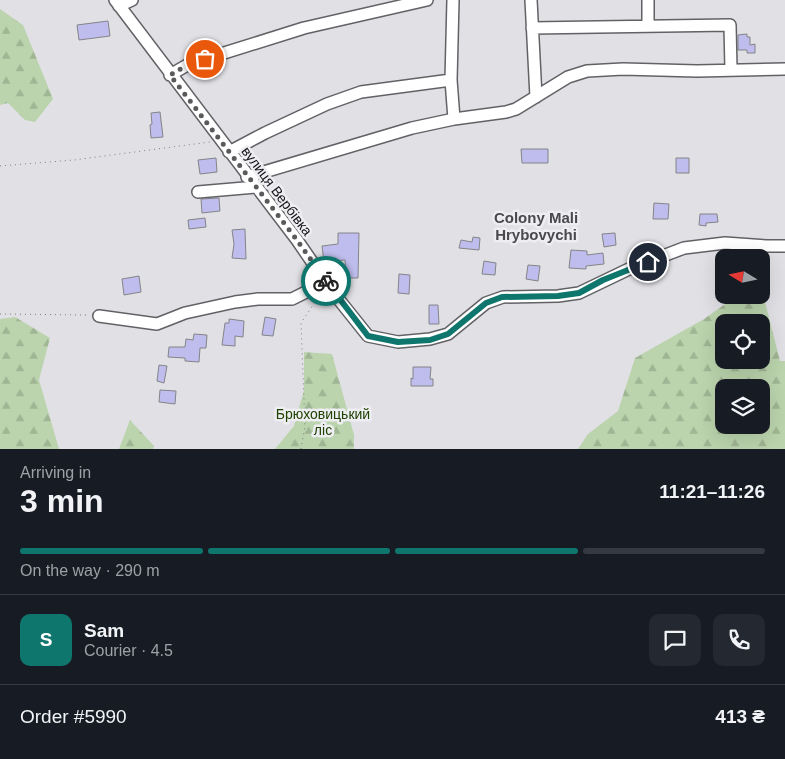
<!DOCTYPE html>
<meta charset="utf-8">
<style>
:root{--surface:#171b24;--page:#242831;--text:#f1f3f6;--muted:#9ea1a6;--line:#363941;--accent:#0f766e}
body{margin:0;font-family:Helvetica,sans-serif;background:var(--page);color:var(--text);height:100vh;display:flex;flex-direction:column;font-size:19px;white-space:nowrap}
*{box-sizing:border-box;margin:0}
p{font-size:16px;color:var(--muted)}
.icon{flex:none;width:28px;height:28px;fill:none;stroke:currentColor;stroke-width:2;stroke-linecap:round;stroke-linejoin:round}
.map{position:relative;height:449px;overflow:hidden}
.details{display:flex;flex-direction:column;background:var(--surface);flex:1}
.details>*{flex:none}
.needle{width:32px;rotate:280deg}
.tools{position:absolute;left:715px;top:249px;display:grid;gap:10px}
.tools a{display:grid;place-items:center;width:55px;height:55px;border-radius:10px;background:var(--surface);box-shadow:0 5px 20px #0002;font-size:25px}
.pin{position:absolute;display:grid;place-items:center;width:42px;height:42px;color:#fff;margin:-21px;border:2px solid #fff;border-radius:50%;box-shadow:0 1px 5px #0007}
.courier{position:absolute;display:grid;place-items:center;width:50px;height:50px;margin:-25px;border:4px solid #0f766e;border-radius:50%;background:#fff;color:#222;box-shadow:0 1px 6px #0007}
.summary em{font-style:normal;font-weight:700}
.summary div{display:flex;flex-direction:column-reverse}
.summary{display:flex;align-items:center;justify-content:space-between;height:85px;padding:0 20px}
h1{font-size:32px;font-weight:700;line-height:38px}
.bar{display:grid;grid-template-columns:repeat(4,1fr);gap:8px 5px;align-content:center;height:60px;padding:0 20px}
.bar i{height:6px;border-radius:4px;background:var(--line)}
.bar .selected{background:var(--accent)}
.bar p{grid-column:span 4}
.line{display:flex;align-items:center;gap:12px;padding:0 20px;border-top:1px solid var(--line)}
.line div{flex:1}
.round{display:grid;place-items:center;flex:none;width:52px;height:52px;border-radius:10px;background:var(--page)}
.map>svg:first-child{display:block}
.forest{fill:url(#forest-firs);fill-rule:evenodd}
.building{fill:#bebded;stroke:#848488}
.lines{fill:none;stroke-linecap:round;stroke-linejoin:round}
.minor-casing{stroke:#626266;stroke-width:14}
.path{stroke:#7e7d81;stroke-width:1;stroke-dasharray:1 4;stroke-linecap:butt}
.minor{stroke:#fff;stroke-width:11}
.done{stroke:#5a595c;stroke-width:5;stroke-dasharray:0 9}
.route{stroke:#0f766e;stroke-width:6}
.labels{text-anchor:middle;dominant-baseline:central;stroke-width:5;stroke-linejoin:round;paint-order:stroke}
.street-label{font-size:14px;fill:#111113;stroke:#eeeef2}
.park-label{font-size:14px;fill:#1e4000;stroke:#eeeef2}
.neighbourhood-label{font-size:15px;font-weight:bold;fill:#4a494d;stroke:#eeeef2}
</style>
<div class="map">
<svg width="785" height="449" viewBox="0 0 785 449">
<defs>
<pattern id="forest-firs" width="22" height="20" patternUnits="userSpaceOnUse" patternTransform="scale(1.25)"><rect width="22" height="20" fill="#bbd4ad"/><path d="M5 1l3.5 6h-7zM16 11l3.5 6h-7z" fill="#a0b594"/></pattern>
</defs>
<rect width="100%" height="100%" fill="#e1e0e5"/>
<path class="forest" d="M0,9l23,16 30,74 -18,23 -10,-2 -17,-17 -8,2z
M761,286l19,75h5v88h-207l10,-15 30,-23 17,-53 69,-39 34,-24h23zM724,322h37v38h-37zM724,388h37v37h-37z
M15,317l35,21 -11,42 20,69h-59v-130z
M304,352l28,2 22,81v14h-79l19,-23 10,-36z
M130,420l24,26 -1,3h-34z"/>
<path class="building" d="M108,21l2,15 -31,4 -2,-15z
M747,34v3h3v8l5,-1v9h-8v-3h-9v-15z
M160,112l3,25 -12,1 -1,-13 2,-1 -1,-11z
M521,149h27v14h-26z
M216,158l1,14 -17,2 -2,-14z
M676,158h13v15h-13z
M219,198l1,13 -18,2 -1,-14z
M654,203l15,1 -1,15h-15z
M700,214h17l1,8 -12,1v3l-7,-1z
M205,218l1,9 -17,2 -1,-9z
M245,229l1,30 -14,-1 2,-14 -2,-14z
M338,233h21l-1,45h-12l-1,-18 -21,2 -2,-16 16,-2z
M615,233l1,12 -12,2 -2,-13z
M473,237l7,1 -1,12 -20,-2 2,-8 11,2z
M571,250l16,1v4l16,-2 1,11 -18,2v3l-17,-1z
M484,261l12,2 -1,12 -13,-1z
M528,265l12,1 -2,15 -12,-2z
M399,274l11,1 -1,19 -11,-1z
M139,276l2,16 -17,3 -2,-16z
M429,305h9l1,19h-10z
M265,317l11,2 -3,17 -11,-1z
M229,319l15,2 -1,16 -8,-1v10l-13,-1 3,-22h4z
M194,334l13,1 -1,13h-6l-1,14 -14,-1v-3l-17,-1 1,-10h16l1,-8 7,1z
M159,365l8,1 -3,17 -7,-2z
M413,367h18l-1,12h3v7h-22v-8l2,1z
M160,390l16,1 -1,13 -16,-2z"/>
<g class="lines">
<defs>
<path id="minor" d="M115,0l182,240 35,51 36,45 30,6 32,-3 18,-5 38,-31 17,-6 55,-1 21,-3 50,-24 55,-21 41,-5 42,3h18
M453,0l-2,80 3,39
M531,0l5,97
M119,6l13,-6
M648,26v-26
M532,28l198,-3 1,45
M170,75l19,-11 115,-36 123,-28
M229,152l36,-19 62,-29 34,-12 90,-12
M247,177l165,-49 42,-9 52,-7 10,-3 52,-32 19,-6 36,-2 74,2 88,-2
M198,192l58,-5
M99,316l58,8 28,-11 50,-11 23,-3h34l20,-10 6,-19"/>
</defs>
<use href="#minor" class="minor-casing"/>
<path class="path" d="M0,166l74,-6 136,-18
M0,314l88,1
M301,449l4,-23 -4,-103 16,-24 6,-3"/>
<use href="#minor" class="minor"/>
</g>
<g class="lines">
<path class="done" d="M205,59l-16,5 -19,11 127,165 29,41"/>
<path class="route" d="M326,281l42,55 30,6 32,-2 18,-6 38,-31 16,-6 56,-1 21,-3 24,-13 45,-18"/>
</g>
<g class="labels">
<g class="street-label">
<text transform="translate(277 191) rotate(53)">вулиця Вербівка</text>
</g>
<g class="park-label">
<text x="323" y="414">Брюховицький<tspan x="323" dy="16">ліс</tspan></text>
</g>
<g class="neighbourhood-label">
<text x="536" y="217">Colony Mali<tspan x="536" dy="17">Hrybovychi</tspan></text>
</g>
</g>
</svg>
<div class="tools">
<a><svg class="needle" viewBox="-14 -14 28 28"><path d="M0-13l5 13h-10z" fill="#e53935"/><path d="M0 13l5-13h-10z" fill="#9ea1a6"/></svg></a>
<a><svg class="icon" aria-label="locate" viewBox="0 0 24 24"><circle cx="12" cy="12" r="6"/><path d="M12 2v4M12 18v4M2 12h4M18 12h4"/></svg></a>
<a><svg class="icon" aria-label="layers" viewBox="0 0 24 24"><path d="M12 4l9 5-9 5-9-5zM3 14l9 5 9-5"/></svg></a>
</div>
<div class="pin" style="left:205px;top:59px;background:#ea580c"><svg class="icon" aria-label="bag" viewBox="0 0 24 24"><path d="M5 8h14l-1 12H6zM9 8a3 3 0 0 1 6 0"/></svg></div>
<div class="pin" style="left:648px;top:262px;background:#1f2937"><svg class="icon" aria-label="home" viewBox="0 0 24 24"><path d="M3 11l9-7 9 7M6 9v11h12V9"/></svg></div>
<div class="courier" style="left:326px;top:281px"><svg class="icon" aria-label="bike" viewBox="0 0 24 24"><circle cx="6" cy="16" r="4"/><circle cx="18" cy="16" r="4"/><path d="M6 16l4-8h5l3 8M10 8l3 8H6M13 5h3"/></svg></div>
</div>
<section class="details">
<div class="summary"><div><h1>3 min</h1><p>Arriving in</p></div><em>11:21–11:26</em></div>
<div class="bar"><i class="selected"></i><i class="selected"></i><i class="selected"></i><i></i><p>On the way · 290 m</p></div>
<div class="line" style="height:90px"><b class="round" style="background:var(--accent);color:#fff">S</b><div><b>Sam</b><p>Courier · 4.5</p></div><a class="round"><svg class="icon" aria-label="chat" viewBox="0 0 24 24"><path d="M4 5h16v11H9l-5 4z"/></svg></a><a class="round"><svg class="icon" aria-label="phone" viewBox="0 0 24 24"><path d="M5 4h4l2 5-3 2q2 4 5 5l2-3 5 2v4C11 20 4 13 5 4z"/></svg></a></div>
<div class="line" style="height:65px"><div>Order #5990</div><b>413 ₴</b></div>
</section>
